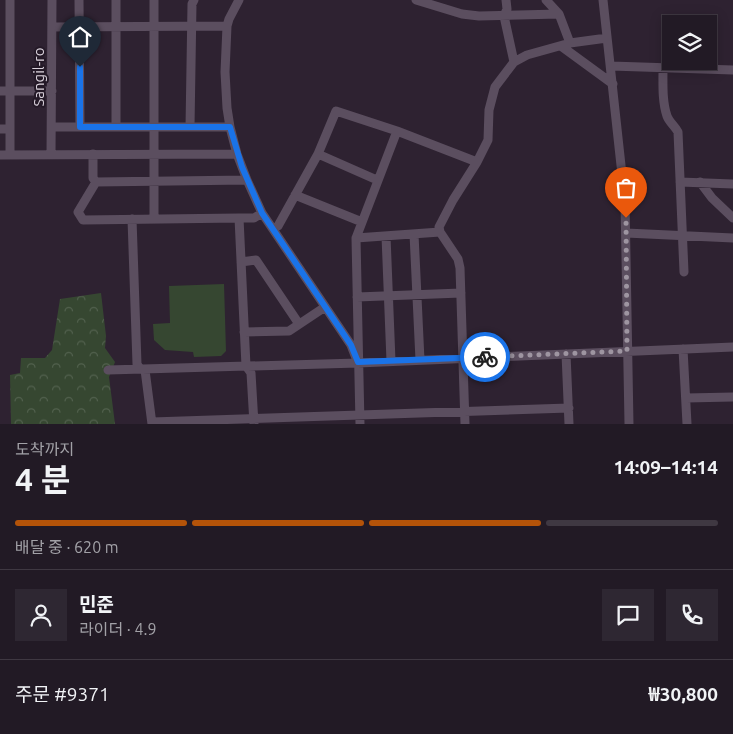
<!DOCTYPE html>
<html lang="ko">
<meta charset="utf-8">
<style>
:root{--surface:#221a25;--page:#2e2732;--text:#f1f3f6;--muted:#a2a1a7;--line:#3f3842;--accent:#b45309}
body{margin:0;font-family:Ubuntu,"Noto Sans KR",sans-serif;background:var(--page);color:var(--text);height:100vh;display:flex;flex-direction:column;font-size:19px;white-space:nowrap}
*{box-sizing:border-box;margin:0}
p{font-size:16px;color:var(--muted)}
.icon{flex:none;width:28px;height:28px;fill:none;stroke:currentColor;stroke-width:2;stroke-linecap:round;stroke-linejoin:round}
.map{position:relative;height:424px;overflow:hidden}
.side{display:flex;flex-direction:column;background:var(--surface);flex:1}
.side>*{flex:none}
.tools{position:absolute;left:662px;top:15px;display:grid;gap:10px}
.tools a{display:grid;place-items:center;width:55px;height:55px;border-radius:0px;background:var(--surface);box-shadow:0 2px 12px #0003,0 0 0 1px var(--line);font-size:25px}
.pin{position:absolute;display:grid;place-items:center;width:42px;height:42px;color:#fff;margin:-51px -21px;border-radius:50% 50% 50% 0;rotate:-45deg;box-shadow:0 0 5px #0007}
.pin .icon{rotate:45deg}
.courier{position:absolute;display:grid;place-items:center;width:50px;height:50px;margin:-25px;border:4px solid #1a73e8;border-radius:50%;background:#fff;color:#222;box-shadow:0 1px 6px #0007}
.headline em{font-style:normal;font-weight:700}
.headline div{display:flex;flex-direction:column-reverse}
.headline{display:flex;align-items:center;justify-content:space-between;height:85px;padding:0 15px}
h1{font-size:32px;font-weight:700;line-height:38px}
.bar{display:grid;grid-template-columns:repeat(4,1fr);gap:8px 5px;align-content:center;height:60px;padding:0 15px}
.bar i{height:6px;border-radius:4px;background:var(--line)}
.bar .on{background:var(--accent)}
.bar p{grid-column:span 4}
.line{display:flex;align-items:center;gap:12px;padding:0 15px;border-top:1px solid var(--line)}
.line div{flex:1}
.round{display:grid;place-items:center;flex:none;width:52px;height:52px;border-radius:0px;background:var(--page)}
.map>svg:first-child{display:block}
.park{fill:url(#park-crowns)}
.pitch{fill:#364731}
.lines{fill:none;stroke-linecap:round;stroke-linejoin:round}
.minor{stroke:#5b4e5f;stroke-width:9}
.done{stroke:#9e95a1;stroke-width:5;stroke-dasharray:0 9}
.route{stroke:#1a73e8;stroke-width:6}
.labels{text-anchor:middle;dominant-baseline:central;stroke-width:4;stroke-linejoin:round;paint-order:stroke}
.street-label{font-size:15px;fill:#dbd3dd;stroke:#241927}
</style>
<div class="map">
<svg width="733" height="424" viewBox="0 0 733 424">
<defs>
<pattern id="park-crowns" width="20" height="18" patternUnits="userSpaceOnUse" patternTransform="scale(1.25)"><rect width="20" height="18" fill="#364731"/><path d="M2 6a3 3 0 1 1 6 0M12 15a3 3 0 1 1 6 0" fill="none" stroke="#52614e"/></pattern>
</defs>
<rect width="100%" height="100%" fill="#2e2231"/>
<path class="park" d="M101,293l5,43 -1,12 10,14 -6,15 6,47h-104l-1,-49 10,-2 1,-15h24l7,-8 8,-51z"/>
<path class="pitch" d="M224,284l2,67 -5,5 -27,1 -1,-5 -28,-2 -11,-10 -1,-16 17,-1 -1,-37z"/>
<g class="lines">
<path class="minor" d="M10,0v155
M79,0l1,127
M239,0l-10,19 -2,7 -2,46 2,36 3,19 7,27 10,26 15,33 89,132 7,18
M416,0l46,14 17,2 80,-2
M506,0l1,9 -3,7 10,46
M546,0l13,14 11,29
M603,0l22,202 4,222
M52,27l175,-1
M561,46l52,38
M611,66l122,4
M663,68c0,16 -1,33 4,48 2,6 8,10 11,16l6,140
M0,91h52
M52,127h178
M116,127v-127
M190,127l2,-123 2,-4
M0,129h10
M93,154v24l3,4
M318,154l59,26
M0,155l237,-1
M51,155l1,-155
M247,180l-151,2 -18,30 5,8 156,-2 7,148 5,7 3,51
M680,182l53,2
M700,182l12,16 21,20
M295,195l67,27
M239,218h15l8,-5
M132,219l5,145 3,5 5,1 7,54
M154,219v-219
M273,229l5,-3 40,-72 18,-43 61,20 80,31 11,-22 1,-30 6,-23 19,-25 13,-7 43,-12 37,-5
M626,233l107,5
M414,234l6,126
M386,236l5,125
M356,238l84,-6
M241,262l15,-2 43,64
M357,297l104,-4
M244,332l45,-1 36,-24
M683,349l4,75
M566,354l3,70
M108,370l250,-7 375,-16
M686,398l47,-1
M152,422l417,-14
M360,424l-4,-186 41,-107
M465,424l-5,-156 -2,-9 -18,-27 -1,-5 14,-27 24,-38"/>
</g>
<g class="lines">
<path class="done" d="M485,357l142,-6 -1,-133"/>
<path class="route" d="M80,67v60h150l12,40 20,46 89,132 7,17 127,-5"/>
</g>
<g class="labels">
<g class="street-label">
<text transform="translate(38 77) rotate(-90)">Sangil-ro</text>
</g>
</g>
</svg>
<div class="tools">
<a><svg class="icon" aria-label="layers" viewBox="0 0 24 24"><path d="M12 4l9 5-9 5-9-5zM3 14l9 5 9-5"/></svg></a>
</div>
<div class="pin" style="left:626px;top:218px;background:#ea580c"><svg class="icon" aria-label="bag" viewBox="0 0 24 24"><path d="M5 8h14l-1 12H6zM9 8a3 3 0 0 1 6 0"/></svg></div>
<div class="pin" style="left:80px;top:67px;background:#1f2937"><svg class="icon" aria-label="home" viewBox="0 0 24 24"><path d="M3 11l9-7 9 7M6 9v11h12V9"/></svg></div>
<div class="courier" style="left:485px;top:357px"><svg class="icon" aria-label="bike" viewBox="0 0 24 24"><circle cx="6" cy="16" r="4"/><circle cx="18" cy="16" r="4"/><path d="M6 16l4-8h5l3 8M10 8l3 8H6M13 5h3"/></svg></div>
</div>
<section class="side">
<div class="headline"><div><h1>4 분</h1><p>도착까지</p></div><em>14:09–14:14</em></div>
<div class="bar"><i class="on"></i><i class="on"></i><i class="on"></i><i></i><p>배달 중 · 620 m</p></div>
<div class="line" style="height:90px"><a class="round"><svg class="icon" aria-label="person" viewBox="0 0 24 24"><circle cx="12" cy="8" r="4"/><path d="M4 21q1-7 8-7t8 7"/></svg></a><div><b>민준</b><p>라이더 · 4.9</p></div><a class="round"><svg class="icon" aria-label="chat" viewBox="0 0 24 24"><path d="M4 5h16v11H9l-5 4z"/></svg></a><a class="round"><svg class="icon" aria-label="phone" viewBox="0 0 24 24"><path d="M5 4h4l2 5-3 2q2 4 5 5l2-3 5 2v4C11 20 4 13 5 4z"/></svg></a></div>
<div class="line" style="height:65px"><div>주문 #9371</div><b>₩30,800</b></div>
</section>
